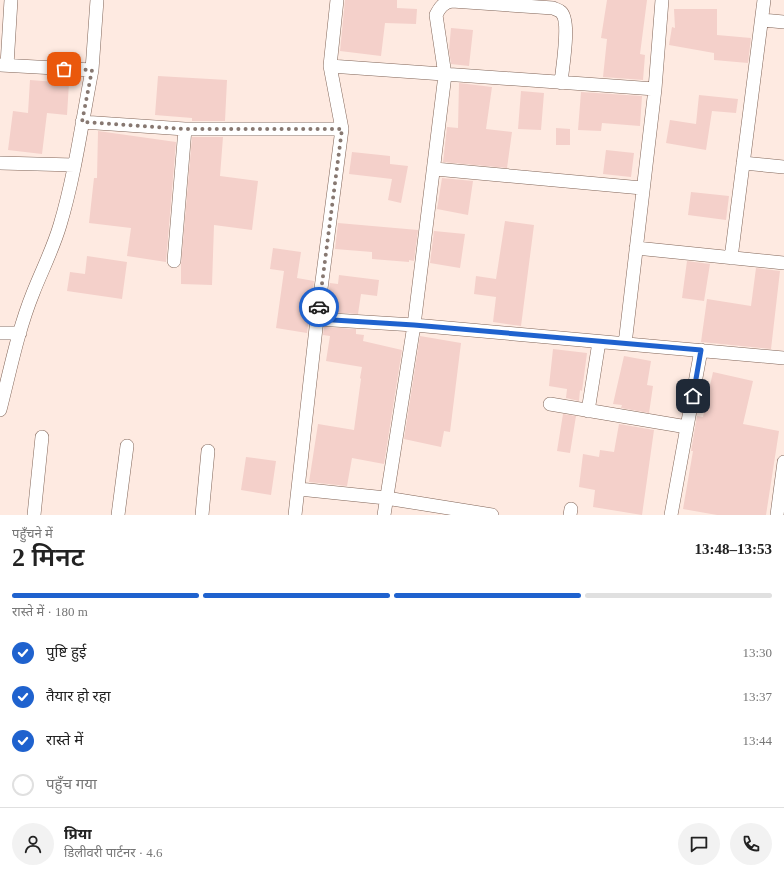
<!DOCTYPE html>
<html lang="hi">
<meta charset="utf-8">
<style>
:root{--surface:#fff;--page:#f2f2f2;--text:#222;--muted:#767676;--line:#e0e0e0;--accent:#1f62ce}
body{margin:0;font-family:"Times New Roman","Noto Sans Devanagari",serif;background:var(--page);color:var(--text);height:100vh;display:flex;flex-direction:column;font-size:15px;white-space:nowrap}
*{box-sizing:border-box;margin:0}
p{font-size:13px;color:var(--muted)}
.icon{flex:none;width:22px;height:22px;fill:none;stroke:currentColor;stroke-width:2;stroke-linecap:round;stroke-linejoin:round}
.map{position:relative;height:515px;overflow:hidden}
.sheet{display:flex;flex-direction:column;background:var(--surface);flex:1}
.sheet>*{flex:none}
.pin{position:absolute;display:grid;place-items:center;width:34px;height:34px;color:#fff;margin:-17px;border-radius:8px;box-shadow:0 2px 6px #0006}
.courier{position:absolute;display:grid;place-items:center;width:40px;height:40px;margin:-20px;border:3px solid #1f62ce;border-radius:50%;background:#fff;color:#222;box-shadow:0 1px 5px #0007}
.summary em{font-style:normal;font-weight:600}
.summary div{display:flex;flex-direction:column-reverse}
.summary{display:flex;align-items:center;justify-content:space-between;height:68px;padding:0 12px}
h1{font-size:26px;font-weight:600;line-height:30px}
.bar{display:grid;grid-template-columns:repeat(4,1fr);gap:6px 4px;align-content:center;height:48px;padding:0 12px}
.bar i{height:5px;border-radius:3px;background:var(--line)}
.bar .active{background:var(--accent)}
.bar p{grid-column:span 4}
.line{display:flex;align-items:center;gap:10px;padding:0 12px;border-top:1px solid var(--line)}
.line div{flex:1}
.round{display:grid;place-items:center;flex:none;width:42px;height:42px;border-radius:21px;background:var(--page)}
ol{padding:0 12px;list-style:none}
li{display:flex;align-items:center;gap:12px;height:44px}
li p{margin-inline-start:auto}
li .icon{padding:4px;border-radius:50%;background:var(--accent);color:#fff;stroke-width:4}
li:last-child{color:var(--muted)}
li i{width:22px;height:22px;border:2px solid var(--line);border-radius:50%}
.map>svg:first-child{display:block}
.building{fill:#f4d0ca}
.lines{fill:none;stroke-linecap:round;stroke-linejoin:round}
.minor-casing{stroke:#816558;stroke-width:14}
.minor{stroke:#fff;stroke-width:13}
.done{stroke:#877871;stroke-width:4;stroke-dasharray:0 7.2}
.route{stroke:#1f62ce;stroke-width:5}
</style>
<div class="map">
<svg width="784" height="515" viewBox="0 0 784 515">
<rect width="100%" height="100%" fill="#feeae1"/>
<path class="building" d="M345,0h52v8l20,1 -1,15 -31,-1 -4,33 -41,-5z
M607,0h40l-7,54 5,1 -2,25 -40,-3 4,-38 -6,-1z
M674,9h43v26l34,3 -3,25 -34,-3v-7l-45,-8 3,-18 3,1z
M451,28l22,2 -4,36 -18,-2 -2,-14z
M158,76l69,4 -2,41h-33v-3l-37,-3z
M30,80l39,3 -2,32 -20,-2 -5,41 -34,-4 5,-39 15,2z
M459,83l33,4 -6,42 26,3 -5,36 -64,-6 4,-35 11,1z
M521,91l23,2 -3,37 -23,-1z
M581,92l61,4 -2,30 -38,-3 -1,8 -23,-1z
M699,95l39,4 -2,14 -24,-2 -6,39 -40,-7 4,-23 26,4z
M556,128l14,1v16h-14z
M98,131l78,11 -10,120 -39,-6 4,-28 -42,-5 5,-45h3z
M192,137h31l-3,39 38,5 -6,49 -38,-5 -2,60 -31,-1v-19z
M606,150l28,3 -3,24 -28,-3z
M352,152l38,4v8l18,2 -7,37 -13,-3 4,-21 -43,-5z
M442,178l31,3 -5,34 -31,-6z
M691,192l38,4 -3,24 -38,-5z
M505,221l29,4 -13,101 -28,-4 3,-25 -22,-3 2,-18 20,3z
M338,223l80,7 -4,31 -5,-1v2l-37,-3v-7l-37,-3z
M434,231l31,3 -5,34 -30,-5z
M273,248l28,4 -4,26 17,3 -7,52 -31,-5 8,-57 -14,-2z
M87,256l40,6 -5,37 -55,-8 3,-19 15,2z
M687,261l23,3 -6,37 -22,-3z
M756,268l24,3 -9,78 -70,-7 6,-43 44,7z
M339,275l40,5 -2,16 -16,-2 -3,20 -32,-2 4,-29 8,1z
M324,327l32,2v5l8,1 -1,6 39,9 -18,114 -32,-6 -5,28 -38,-4 9,-58 36,6 7,-51 -1,-1 2,-11 -36,-6 4,-25 -7,-1z
M420,336l41,7 -11,89 -6,-1 -3,16 -37,-8z
M553,349l34,4 -5,38 -2,-1 -1,11 -13,-3 1,-9 -18,-3z
M624,356l27,5 -4,24 6,1 -4,27 -28,-5 1,-3 -9,-1z
M713,372l40,9 -10,43 36,7 -13,84h-49l-34,-6 10,-58h-2l6,-35 6,1z
M563,414l13,2 -6,37 -13,-2z
M619,424l35,6 -12,85 -49,-8 2,-17 -16,-3 4,-33 16,3 1,-7 14,2z
M246,457l30,4 -5,34 -30,-5z"/>
<g class="lines">
<defs>
<path id="minor" d="M762,20l22,2
M0,65l92,5 5,-70
M7,65l4,-65
M330,66l325,23
M82,122l103,7h157
M0,163l74,2
M743,163l41,4
M435,169l207,19
M636,248l148,15
M731,258l33,-258
M174,261l11,-132
M317,319l97,6 370,33
M0,333h20
M625,344l30,-255 7,-89
M550,404l137,23
M0,410c10,-39 18,-80 33,-117 9,-23 20,-44 27,-68 15,-50 22,-103 32,-155
M588,411l11,-69
M299,489l87,9 106,17
M34,515l8,-78
M118,515l9,-69
M202,515l6,-64
M295,515l22,-196 25,-190 -12,-63 7,-66
M384,515l30,-190 31,-250 -9,-60c4,-8 7,-12 16,-14l101,7c2,1 6,2 8,4 10,9 1,57 0,71
M570,515l1,-6
M671,515l30,-165
M777,515l7,-53"/>
</defs>
<use href="#minor" class="minor-casing"/>
<use href="#minor" class="minor"/>
</g>
<g class="lines">
<path class="done" d="M64,69l28,1 -10,52 103,7h157l-23,178"/>
<path class="route" d="M319,307l-2,12 97,6 287,25 -8,46"/>
</g>
</svg>
<div class="pin" style="left:64px;top:69px;background:#ea580c"><svg class="icon" aria-label="bag" viewBox="0 0 24 24"><path d="M5 8h14l-1 12H6zM9 8a3 3 0 0 1 6 0"/></svg></div>
<div class="pin" style="left:693px;top:396px;background:#1f2937"><svg class="icon" aria-label="home" viewBox="0 0 24 24"><path d="M3 11l9-7 9 7M6 9v11h12V9"/></svg></div>
<div class="courier" style="left:319px;top:307px"><svg class="icon" aria-label="car" viewBox="0 0 24 24"><path d="M5 17H2v-5l4-1 3-4h7l3 4 3 1v5h-3M9 17h6M6 11h13"/><circle cx="7" cy="17" r="2"/><circle cx="17" cy="17" r="2"/></svg></div>
</div>
<section class="sheet">
<div class="summary"><div><h1>2 मिनट</h1><p>पहुँचने में</p></div><em>13:48–13:53</em></div>
<div class="bar"><i class="active"></i><i class="active"></i><i class="active"></i><i></i><p>रास्ते में · 180 m</p></div>
<ol>
<li><svg class="icon" aria-label="check" viewBox="0 0 24 24"><path d="M5 12l5 5 9-10"/></svg>पुष्टि हुई<p>13:30</p></li>
<li><svg class="icon" aria-label="check" viewBox="0 0 24 24"><path d="M5 12l5 5 9-10"/></svg>तैयार हो रहा<p>13:37</p></li>
<li><svg class="icon" aria-label="check" viewBox="0 0 24 24"><path d="M5 12l5 5 9-10"/></svg>रास्ते में<p>13:44</p></li>
<li><i></i>पहुँच गया</li>
</ol>
<div class="line" style="height:72px"><a class="round"><svg class="icon" aria-label="person" viewBox="0 0 24 24"><circle cx="12" cy="8" r="4"/><path d="M4 21q1-7 8-7t8 7"/></svg></a><div><b>प्रिया</b><p>डिलीवरी पार्टनर · 4.6</p></div><a class="round"><svg class="icon" aria-label="chat" viewBox="0 0 24 24"><path d="M4 5h16v11H9l-5 4z"/></svg></a><a class="round"><svg class="icon" aria-label="phone" viewBox="0 0 24 24"><path d="M5 4h4l2 5-3 2q2 4 5 5l2-3 5 2v4C11 20 4 13 5 4z"/></svg></a></div>
</section>
